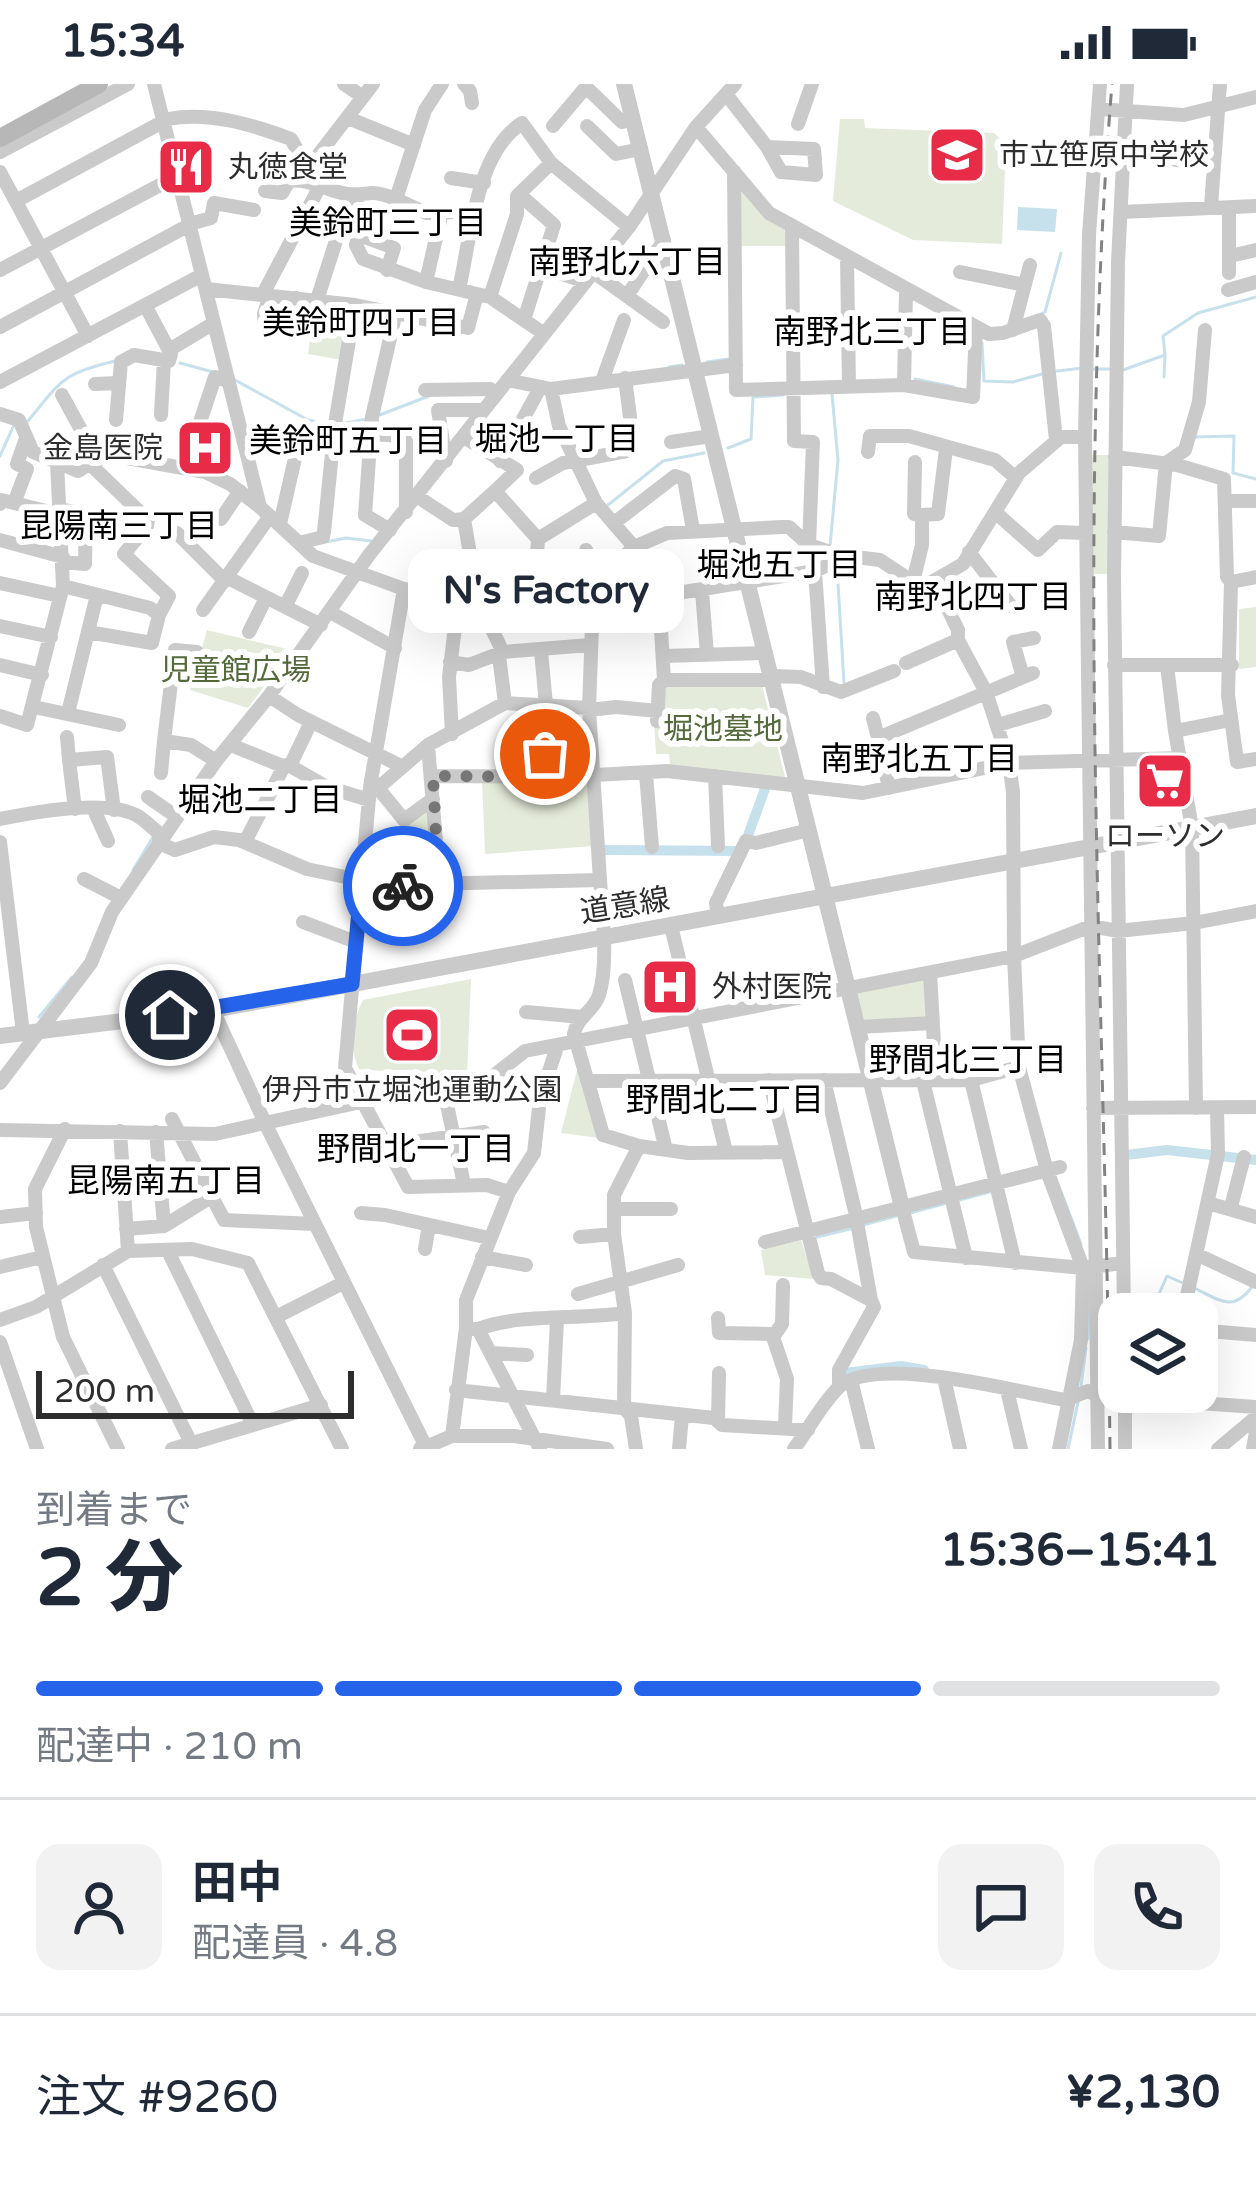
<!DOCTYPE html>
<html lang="ja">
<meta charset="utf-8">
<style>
:root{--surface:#fff;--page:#f2f2f3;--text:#1f2937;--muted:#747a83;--line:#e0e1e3;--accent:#2563eb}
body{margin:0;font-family:"Varela Round","Noto Sans JP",sans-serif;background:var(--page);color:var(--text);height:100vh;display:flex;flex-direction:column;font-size:45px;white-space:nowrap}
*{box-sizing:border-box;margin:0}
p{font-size:39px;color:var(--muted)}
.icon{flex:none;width:66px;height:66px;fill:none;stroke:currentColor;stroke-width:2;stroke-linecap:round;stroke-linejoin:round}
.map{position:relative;height:1365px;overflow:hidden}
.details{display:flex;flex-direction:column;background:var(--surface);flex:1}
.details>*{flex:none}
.fabs{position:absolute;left:1098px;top:1209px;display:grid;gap:24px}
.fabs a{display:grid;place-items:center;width:120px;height:120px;border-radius:24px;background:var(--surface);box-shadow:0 12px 48px #0002;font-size:60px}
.scale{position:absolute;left:36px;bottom:30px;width:318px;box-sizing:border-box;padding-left:12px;border:6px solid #2d2d2d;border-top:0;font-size:33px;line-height:42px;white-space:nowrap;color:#2d2d2d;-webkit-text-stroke:9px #fff;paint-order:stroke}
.pin{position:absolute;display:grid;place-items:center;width:102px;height:102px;color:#fff;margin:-51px;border:6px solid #fff;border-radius:50%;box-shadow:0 3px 12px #0007}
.courier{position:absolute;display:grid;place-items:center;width:120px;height:120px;margin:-60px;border:9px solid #2563eb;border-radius:50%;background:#fff;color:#222;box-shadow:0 3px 15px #0007}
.bubble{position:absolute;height:84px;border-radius:24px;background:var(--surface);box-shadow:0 12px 48px #0002;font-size:39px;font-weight:800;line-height:84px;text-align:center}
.headline em{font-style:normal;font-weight:800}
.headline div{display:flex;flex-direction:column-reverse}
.headline{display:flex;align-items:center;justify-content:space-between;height:204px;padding:0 36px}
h1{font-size:78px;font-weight:800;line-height:90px}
.bar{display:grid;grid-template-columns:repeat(4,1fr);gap:18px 12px;align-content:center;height:144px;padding:0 36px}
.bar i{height:15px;border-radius:9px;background:var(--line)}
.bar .on{background:var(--accent)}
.bar p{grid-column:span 4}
.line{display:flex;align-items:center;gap:30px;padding:0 36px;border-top:3px solid var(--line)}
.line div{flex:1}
.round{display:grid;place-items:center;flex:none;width:126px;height:126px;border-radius:24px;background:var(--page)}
.status{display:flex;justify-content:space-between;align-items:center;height:84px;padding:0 60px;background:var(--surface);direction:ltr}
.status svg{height:33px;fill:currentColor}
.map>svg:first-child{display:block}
.green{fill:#e5ebda}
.water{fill:#c6e0ec}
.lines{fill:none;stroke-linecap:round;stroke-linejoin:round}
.stream{stroke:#c6e0ec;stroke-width:3}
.canal{stroke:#c6e0ec;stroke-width:10}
.minor{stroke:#cacaca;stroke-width:14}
.tertiary{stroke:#cacaca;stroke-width:16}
.secondary{stroke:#b7b7b7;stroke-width:18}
.rail{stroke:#828282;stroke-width:3;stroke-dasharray:12 9;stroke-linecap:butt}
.done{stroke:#767676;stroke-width:12;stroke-dasharray:0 21.6}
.route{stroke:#2563eb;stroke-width:15}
.labels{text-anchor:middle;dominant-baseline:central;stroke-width:12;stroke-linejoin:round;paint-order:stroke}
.poi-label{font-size:30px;fill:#2d2d2d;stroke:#fff;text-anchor:start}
.park-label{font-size:30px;fill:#546a3a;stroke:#fff}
.street-label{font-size:30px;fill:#2d2d2d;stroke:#fff}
.neighbourhood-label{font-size:33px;fill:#000;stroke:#fff}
</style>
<div class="status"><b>15:34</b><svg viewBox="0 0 49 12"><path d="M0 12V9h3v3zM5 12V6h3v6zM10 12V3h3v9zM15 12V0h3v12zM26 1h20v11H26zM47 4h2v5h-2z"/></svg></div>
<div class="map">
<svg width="1256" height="1365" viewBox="0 0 1256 1365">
<rect width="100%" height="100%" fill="#fff"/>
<path class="green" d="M840,35h24l1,9 129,5 12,11 -4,100 -89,-4 -80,-39z
M744,106l40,37 3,19h-48l1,-55z
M315,219l35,8 -8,49 -34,-6z
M1089,371h22l-2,119h-20z
M1256,523v60l-17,2v-60z
M207,546l84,20 -43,58 -58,-18z
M663,601h99l23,92 -5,4 -110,-16 -1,-11h-13l-2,-32z
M482,696l105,1 7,65 -109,8z
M428,722l5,50h-34l3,-32z
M471,895l-4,94 3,6 -111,-10c-10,-18 -6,-51 4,-69z
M926,895l2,38 -63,6 -10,-32z
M580,974l19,80 -38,-5z
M801,1156l13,39 -49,-4 -4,-25z"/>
<path class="water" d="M1018,123l39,2 -2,23 -38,-2z"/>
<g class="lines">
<path class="stream" d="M1041,230l4,-2 16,-59
M982,259l2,38 29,1 29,-8
M707,278l21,-3
M180,279l33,9
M669,283l13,-2
M1093,285h20
M1123,286l42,-15 -2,-19 35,-23 58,-16
M1057,287l26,-3
M1164,293l1,-22
M915,295l39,8
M235,296l73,40 20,4
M377,332l52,-20
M28,337c34,-41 33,-47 87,-60
M341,340l26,-5
M1195,353l39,-1 -1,37 23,6
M728,364l23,-9 2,-42 30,-2
M0,372l14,-31
M608,421l55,-44 41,-8
M326,458l20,-4 25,3
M830,462l8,-86 -6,-66
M837,483l7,116
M133,786l20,-33
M39,933l33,-40
M1055,1092l26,68
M956,1117l37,-10
M910,1129l37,-10
M863,1141l37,-10
M817,1153l37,-9
M1194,1204c26,12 38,25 58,-1
M1136,1217l18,4 13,-29 18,8
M1088,1255l1,-32
M1081,1302l5,-38
M1068,1365l10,-47"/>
<path class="canal" d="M746,757l21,-58
M605,766l135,1
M1126,1071l41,-5 89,10
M845,1289l56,-7 23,4"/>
<path class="minor" d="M154,0l48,191
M344,0l19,13
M464,0l6,7 2,12
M726,10l41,53 14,25 35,3 -2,-26 -47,-2
M1098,25l86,6 72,-18
M348,34l66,27
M798,40l14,-40
M553,42l33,-39 36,35 11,-3
M587,42l29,28 25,-5
M696,43l73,86 220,121 14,-1 37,-13 4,6 12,114
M0,68l128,-68
M1176,76l38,4
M734,87l2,219 168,-5 69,12 3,-68
M0,88l88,164
M451,94l33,5
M265,107l17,2 7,-12c21,-3 39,11 59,13 23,2 20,-6 48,5l29,-89 17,-26
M519,110l35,31 -30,95
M396,115l30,14 32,-1
M16,117l152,-82c41,-8 85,6 123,20l5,9 3,32 74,-96
M352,117l13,10 -9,34 7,14 63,23 64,15 53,36
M1211,122l9,-122
M1121,128l135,-6
M792,143l2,214 19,1 -4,103 30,10 41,5 65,43 13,27v10l28,52 23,71 4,29 1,164 5,111 28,104 36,97 -2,72 -22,109
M359,151l35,13 -7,22
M1230,172l26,-6
M847,174l2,128
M540,183l44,14
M0,186l177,-94
M592,187l71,51
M960,188l65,13
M1229,189v-64
M426,198l15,-66
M206,205l149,16 113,23 9,-34
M459,205c12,-51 16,-136 63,-166l29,40 78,64
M1228,206l28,-8
M263,210l57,-108
M270,211l-6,19 1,11 26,5 5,-32
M627,212l37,-56
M490,213l27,-83v-18l34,-33
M317,216l33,-103
M0,243l193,-104 18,-5 3,-15 40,7
M1013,246l17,-65
M169,266l45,-27
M625,294l5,39
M507,296l44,9 8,37 37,77 38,44 33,-14 115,-6h7l20,18
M602,297l22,-61
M0,298l202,-107 58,232 53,49 91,33 71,13 184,-6 156,-25
M95,300l24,-1
M904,301l2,-94
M551,305l185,-24
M425,306l65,-1 6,3
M62,311l35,64
M0,330l19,6 14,32 24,10 6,124 -36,139 -27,-9
M161,331l3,-55
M116,336l5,-58 13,-7 35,6 2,-7 -26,-49
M197,347l18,-54 13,4
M371,350l31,2 4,5v71
M464,353l53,33 -22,21 43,48
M671,358l40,-6
M245,363l48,-8 5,6 -18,79
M868,368l2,-16h39l86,24 21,18
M1115,373l62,8 47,14 3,98 4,5 -3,113 9,67 19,-3
M446,377l-8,-51h46
M500,377l40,-73
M57,378l21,9 19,-12 19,-3 89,16 25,12 30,23
M915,378l-1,52 8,1
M536,394l27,-15 64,-12
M418,413l35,23 11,-1 14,82 25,51
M1227,417h28
M14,419l40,10 9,-3 23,4 -1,50 -22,-2
M0,420l1,-4 13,3 13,-34 -10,-5 9,-26
M995,428l43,38 19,-18 28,1
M221,435l19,-28
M464,435l31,-28
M614,439l61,-47 9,3 9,51
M390,446l-25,-15 7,-98 24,-105
M1114,448l45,4 7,-73 19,-13 14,-48 6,-72
M177,449l48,48
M0,456l63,17
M299,459l24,-6 1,-5 11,-108 20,-119
M586,466l15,29
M969,468l42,54
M228,494l93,47
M913,498l9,-37v-30l16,-1 8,-65
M1231,498l25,-5
M0,499l60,13
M63,502l87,22 9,7
M921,504l42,-24 56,-91 42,-36h24
M404,505l-34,198 -25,281 63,119 79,-2 22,7
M702,507l5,64
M534,516l4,-61 58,-36
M285,523l17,-34
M203,526l67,-94
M330,528l65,36
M0,542l51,11
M88,548l64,11 7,-28 10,-19 -45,-42 23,-28 1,-6 -56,-54
M249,548l17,-34
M541,567l8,86
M197,568l-22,-2 -11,91 27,4 25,16
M499,572l6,47
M663,572l103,-3
M450,578l19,3 34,-13 87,-7
M906,579l52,-23
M0,581l42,10
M1114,581h118
M1167,582l8,65
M772,592l29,1 40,15 53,-21
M1023,593l-10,-35 21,-4
M664,596h110
M823,603l-8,-116 19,-9 5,-7
M269,612l29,19 103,51
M34,623l85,18
M589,626l27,-3 42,4
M68,629l29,-118
M873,634l5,20
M657,637l2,-36 5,-5 -5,-84
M998,641l47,-14
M452,650l-3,-57 9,-76
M67,653l2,23
M231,661l49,20 10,1 37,21 42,13
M428,661l9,109 -4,30
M290,682l21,-44
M161,689l3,-32
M646,690l6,73
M433,692l126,1 108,-6 196,22 146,-30 171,-5
M715,692l3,70
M544,693l1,-23
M370,703l8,1 50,-43 77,-42 84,5
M378,704l26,32 29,-21
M889,704l-11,-50 155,-65
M148,713l29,20
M75,725l-6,-49 38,-3 7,53
M94,726l14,31
M0,735c34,-7 105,-20 136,-4 8,4 16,13 23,18v10l16,7 39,-13 25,3 68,29 77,16 216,-5c2,33 9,83 -1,115 -5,16 -22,22 -25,39l29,101 36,11 49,7 99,-1
M0,758l23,191
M245,758l37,-72 -2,-5
M84,795l37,19
M600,796l-11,-172 4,-108 2,-16 39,-37
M718,833l-2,-14 30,-62 10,2 53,-13
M303,838l53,20
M671,842l55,226
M930,889l6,106
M625,896l41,170
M213,926l53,115 161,324
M526,928l56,5
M858,943l74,-4
M769,996l49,193 3,5 10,1 40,21 3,7 -35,63v16
M824,996l31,131 16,89
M971,996l44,183
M591,997l380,-1 48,-13
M923,997l43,177
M0,999l91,-120 21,-51 104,-151 53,-65 100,-141 260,-328 67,-100 39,-43
M444,1007l20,93
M1093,1024l163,-1
M1196,1024l-4,-280 -17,-97 56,-11
M172,1035l52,101 90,4
M65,1045l-30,60 1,38 27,110 55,112
M0,1046l215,4 155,-34 103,-16 19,-7 33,-26 489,-95 77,-30 27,5 76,-8 62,-12
M120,1047l8,120
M156,1048l8,94
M351,1067l133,-19
M1208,1119l48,14
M902,1123l12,45 169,16 40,-5
M1231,1123l13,-50
M614,1125h57
M361,1129l24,2 104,23
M0,1133l36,-4
M126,1145l38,-3 47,-29
M580,1153l34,-3
M765,1158l295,-75
M425,1165l4,-24
M168,1167l85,174
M1196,1170l60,28
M482,1173l44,8
M103,1181l88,178
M0,1183l42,-10
M578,1210l100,-29
M1124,1230l-10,-735 4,-317 9,-178
M1183,1230l35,-160 -1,-46
M276,1233l67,-34
M718,1234l1,15 53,1 15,45 -2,47
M0,1236l36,-13 92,-56 64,-2 56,14 94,186
M471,1245h7l62,120
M478,1245c42,-16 100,-9 147,-16
M1197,1246l59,5
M773,1253l9,-13 1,-39
M0,1258l37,107
M491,1269l36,2
M944,1294l16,71
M851,1296l17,69
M456,1306l258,28 8,7 86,5
M1007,1306l14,59
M1125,1308v57
M553,1316l4,-80
M718,1337l1,-48
M452,1352h62l93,13
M426,1363l26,-11 14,-108v-28l43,-108 25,-39 6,-54 17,-52
M172,1365l149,-44
M636,1365l-5,-33 -7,-8 1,-95 -11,-79v-39l25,-49
M679,1365l3,-33
M794,1365c14,-19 27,-44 44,-61 35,-35 179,4 227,12l23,-9 10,5 158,11
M1098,1365l-13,-1012 4,-202 11,-151
M1218,1365l38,-32
M1253,1365l3,-17"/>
<path class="tertiary" d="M624,0l278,1123
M0,952l213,-26 1043,-194
M421,1365l5,-2"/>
<path class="secondary" d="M0,54l99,-54"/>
<path class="rail" d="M1110,1365c-5,-455 -35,-911 2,-1365"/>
</g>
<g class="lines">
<path class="done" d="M403,802l31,-2 3,-30 -4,-78 111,1 1,-23"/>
<path class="route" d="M170,931l182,-31 10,-104 41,6"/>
</g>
<defs>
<symbol id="school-square" viewBox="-11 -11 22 22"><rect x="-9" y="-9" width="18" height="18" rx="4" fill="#e82b47" stroke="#fff"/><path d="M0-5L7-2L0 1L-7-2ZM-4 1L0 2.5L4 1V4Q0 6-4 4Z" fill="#fff"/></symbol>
<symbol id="restaurant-square" viewBox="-11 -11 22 22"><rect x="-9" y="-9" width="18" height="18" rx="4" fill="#e82b47" stroke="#fff"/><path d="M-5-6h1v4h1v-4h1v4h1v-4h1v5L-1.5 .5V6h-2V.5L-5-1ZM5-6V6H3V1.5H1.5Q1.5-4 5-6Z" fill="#fff"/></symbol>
<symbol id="hospital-square" viewBox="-11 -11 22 22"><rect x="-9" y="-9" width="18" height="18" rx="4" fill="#e82b47" stroke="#fff"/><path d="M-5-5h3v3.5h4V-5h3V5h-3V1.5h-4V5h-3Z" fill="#fff"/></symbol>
<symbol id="supermarket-square" viewBox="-11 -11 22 22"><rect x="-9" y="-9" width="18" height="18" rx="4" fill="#e82b47" stroke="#fff"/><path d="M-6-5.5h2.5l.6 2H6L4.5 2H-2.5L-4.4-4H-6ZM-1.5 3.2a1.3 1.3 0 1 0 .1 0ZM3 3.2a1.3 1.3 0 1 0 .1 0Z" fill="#fff"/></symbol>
<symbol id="stadium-square" viewBox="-11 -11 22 22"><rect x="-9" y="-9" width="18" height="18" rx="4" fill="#e82b47" stroke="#fff"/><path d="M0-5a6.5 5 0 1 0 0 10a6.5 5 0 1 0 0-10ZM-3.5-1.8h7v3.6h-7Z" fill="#fff"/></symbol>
</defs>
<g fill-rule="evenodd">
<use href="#school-square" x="924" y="38" width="66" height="66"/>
<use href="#restaurant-square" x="153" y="50" width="66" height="66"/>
<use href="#hospital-square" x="172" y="331" width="66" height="66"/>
<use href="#supermarket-square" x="1132" y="664" width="66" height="66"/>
<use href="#hospital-square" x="637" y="870" width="66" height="66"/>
<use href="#stadium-square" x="379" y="918" width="66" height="66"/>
</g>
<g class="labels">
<g class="poi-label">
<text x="999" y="71">市立笹原中学校</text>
<text x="228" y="83">丸徳食堂</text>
<text x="163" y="364" text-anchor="end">金島医院</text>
<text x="1165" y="752" text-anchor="middle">ローソン</text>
<text x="712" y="903">外村医院</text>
<text x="412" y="1006" text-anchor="middle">伊丹市立堀池運動公園</text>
</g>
<g class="park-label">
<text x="236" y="586">児童館広場</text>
<text x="723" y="645">堀池墓地</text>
</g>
<g class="street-label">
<text transform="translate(625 822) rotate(-9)">道意線</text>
</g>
<g class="neighbourhood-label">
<text x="388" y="139">美鈴町三丁目</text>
<text x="627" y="178">南野北六丁目</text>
<text x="361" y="239">美鈴町四丁目</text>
<text x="872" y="248">南野北三丁目</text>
<text x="557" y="355">堀池一丁目</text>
<text x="348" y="357">美鈴町五丁目</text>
<text x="119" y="442">昆陽南三丁目</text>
<text x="779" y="481">堀池五丁目</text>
<text x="973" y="513">南野北四丁目</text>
<text x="919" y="675">南野北五丁目</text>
<text x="260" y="716">堀池二丁目</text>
<text x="968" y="976">野間北三丁目</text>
<text x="725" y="1016">野間北二丁目</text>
<text x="416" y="1065">野間北一丁目</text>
<text x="166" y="1097">昆陽南五丁目</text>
</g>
</g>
</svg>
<div class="fabs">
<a><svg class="icon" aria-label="layers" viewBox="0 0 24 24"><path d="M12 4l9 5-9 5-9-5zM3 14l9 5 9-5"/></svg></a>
</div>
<div class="scale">200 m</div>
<div class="pin" style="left:545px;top:670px;background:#ea580c"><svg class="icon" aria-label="bag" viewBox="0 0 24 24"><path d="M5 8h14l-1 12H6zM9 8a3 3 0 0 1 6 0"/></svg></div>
<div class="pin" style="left:170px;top:931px;background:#1f2937"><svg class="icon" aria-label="home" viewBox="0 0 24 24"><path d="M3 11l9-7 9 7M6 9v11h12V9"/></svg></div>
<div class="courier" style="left:403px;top:802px"><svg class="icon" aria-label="bike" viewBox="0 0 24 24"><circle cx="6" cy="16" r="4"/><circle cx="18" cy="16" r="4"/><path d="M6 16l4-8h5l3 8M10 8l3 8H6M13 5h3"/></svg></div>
<div class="bubble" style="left:408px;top:465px;width:276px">N's Factory</div>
</div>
<section class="details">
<div class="headline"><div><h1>2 分</h1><p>到着まで</p></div><em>15:36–15:41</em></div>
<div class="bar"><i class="on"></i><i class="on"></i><i class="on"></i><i></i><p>配達中 · 210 m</p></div>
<div class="line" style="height:216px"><a class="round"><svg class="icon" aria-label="person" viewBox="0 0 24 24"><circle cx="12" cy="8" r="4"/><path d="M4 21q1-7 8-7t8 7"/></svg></a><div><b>田中</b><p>配達員 · 4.8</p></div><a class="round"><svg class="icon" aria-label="chat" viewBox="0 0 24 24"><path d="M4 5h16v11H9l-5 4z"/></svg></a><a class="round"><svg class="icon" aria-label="phone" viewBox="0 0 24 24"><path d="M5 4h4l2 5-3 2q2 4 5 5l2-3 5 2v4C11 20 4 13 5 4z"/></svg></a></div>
<div class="line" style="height:156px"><div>注文 #9260</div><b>¥2,130</b></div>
</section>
